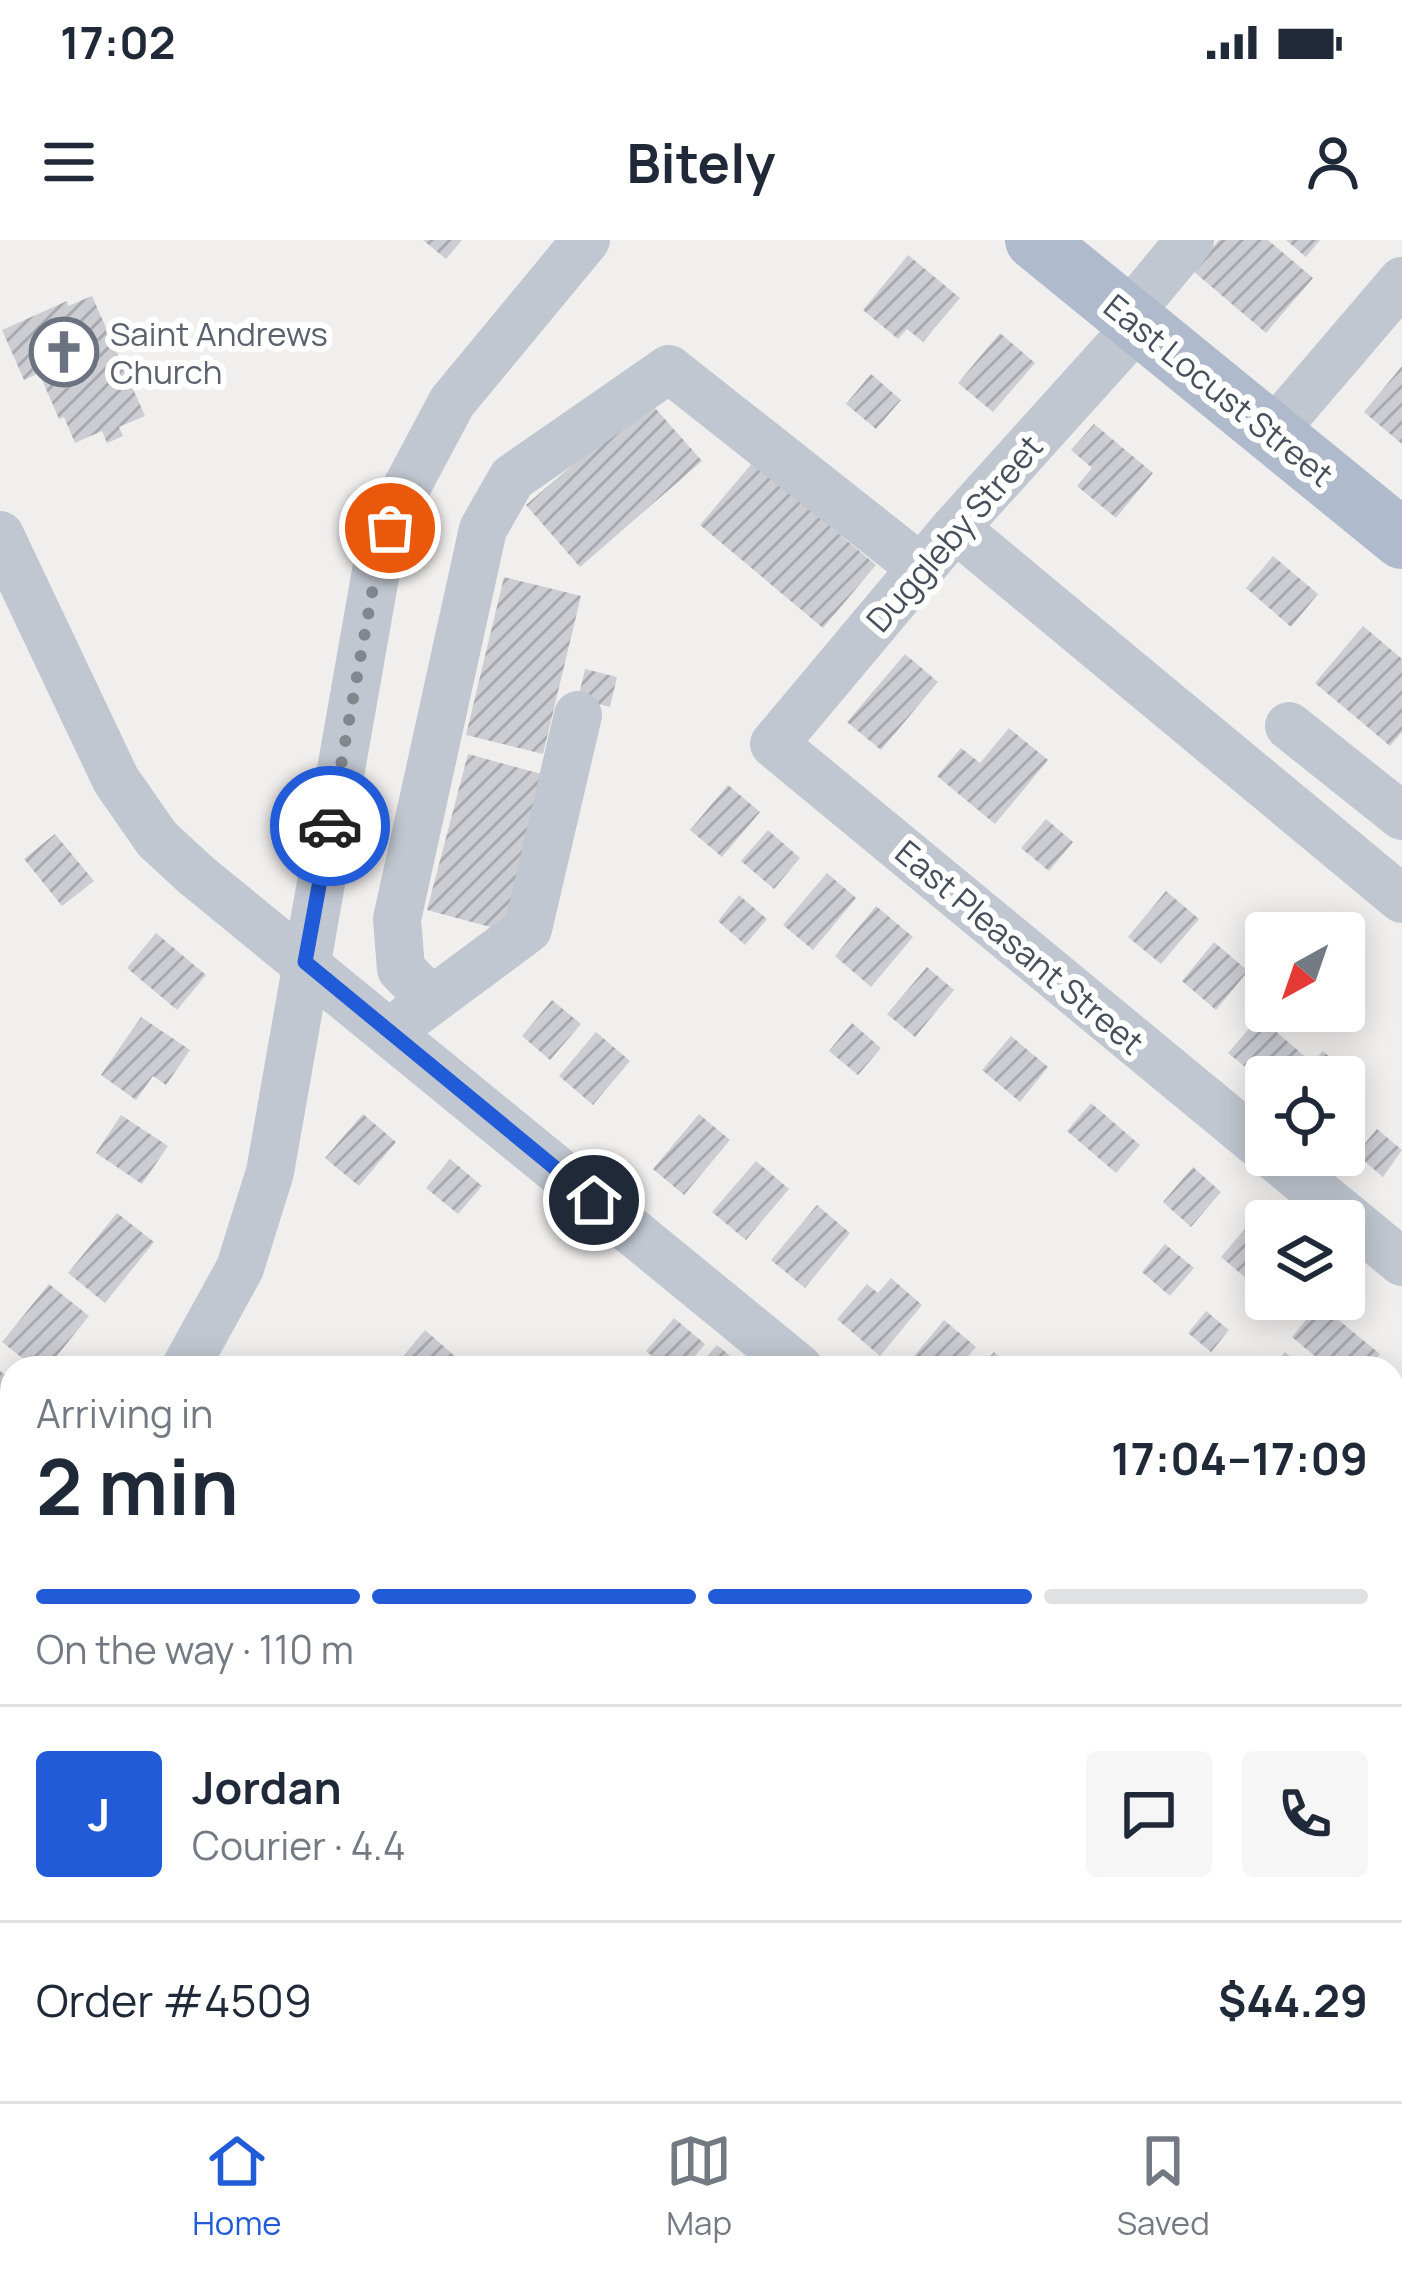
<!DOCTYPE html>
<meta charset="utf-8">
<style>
:root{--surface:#fff;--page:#f6f6f7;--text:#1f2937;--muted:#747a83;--line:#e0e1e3;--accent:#215bd8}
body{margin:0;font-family:Manrope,sans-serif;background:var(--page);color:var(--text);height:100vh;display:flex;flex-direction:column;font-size:45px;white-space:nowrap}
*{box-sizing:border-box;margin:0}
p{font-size:39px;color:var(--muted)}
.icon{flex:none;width:66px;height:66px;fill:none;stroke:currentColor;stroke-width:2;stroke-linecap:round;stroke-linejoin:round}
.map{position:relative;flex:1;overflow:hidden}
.side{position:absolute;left:0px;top:1116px;width:1404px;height:747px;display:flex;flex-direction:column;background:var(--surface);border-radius:36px 36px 0 0;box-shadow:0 6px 30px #0003}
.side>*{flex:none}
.needle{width:78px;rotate:220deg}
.tools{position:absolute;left:1245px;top:672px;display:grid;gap:24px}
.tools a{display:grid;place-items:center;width:120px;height:120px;border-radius:12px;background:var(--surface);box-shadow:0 6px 30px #0003;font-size:60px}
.pin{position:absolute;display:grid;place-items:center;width:102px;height:102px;color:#fff;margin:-51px;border:6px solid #fff;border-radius:50%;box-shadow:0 3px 12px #0007}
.courier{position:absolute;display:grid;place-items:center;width:120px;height:120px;margin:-60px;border:9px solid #215bd8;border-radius:50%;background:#fff;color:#222;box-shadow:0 3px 15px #0007}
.overview em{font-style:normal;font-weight:700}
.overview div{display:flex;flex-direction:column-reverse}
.overview{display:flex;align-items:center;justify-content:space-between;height:204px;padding:0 36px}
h1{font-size:78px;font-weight:700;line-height:90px}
.bar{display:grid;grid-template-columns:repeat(4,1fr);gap:18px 12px;align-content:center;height:144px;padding:0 36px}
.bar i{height:15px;border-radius:9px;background:var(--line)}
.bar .current{background:var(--accent)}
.bar p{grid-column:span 4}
.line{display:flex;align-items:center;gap:30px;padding:0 36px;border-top:3px solid var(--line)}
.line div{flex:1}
.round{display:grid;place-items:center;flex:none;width:126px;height:126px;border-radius:12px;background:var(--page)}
.status{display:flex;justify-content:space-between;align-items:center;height:84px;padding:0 60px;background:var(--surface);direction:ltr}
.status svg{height:33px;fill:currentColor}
header{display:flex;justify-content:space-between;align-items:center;height:156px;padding:0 36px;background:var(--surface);font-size:54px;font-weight:700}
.dock{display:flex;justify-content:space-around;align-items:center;height:168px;border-top:3px solid var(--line);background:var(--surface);font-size:33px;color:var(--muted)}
.dock a{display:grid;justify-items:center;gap:6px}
.dock .current{color:var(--accent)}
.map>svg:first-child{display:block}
.commercial{fill:#fbf8e8}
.building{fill:url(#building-hatch)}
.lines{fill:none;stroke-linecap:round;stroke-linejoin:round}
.minor{stroke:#c0c7d0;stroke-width:48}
.major{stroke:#afbacc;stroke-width:60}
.done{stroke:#82878e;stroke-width:12;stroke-dasharray:0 21.6}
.route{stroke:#215bd8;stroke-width:15}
.labels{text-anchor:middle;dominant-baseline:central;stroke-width:12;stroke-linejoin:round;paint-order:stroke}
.worship-label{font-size:33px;fill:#5b616d;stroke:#fff;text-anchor:start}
.street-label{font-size:33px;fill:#474f5b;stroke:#fff}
</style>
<div class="status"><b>17:02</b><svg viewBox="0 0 49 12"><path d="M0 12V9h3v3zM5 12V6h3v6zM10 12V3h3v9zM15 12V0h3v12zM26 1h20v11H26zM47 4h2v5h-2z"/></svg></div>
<header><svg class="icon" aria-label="menu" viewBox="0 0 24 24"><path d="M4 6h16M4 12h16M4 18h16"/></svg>Bitely<svg class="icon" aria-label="person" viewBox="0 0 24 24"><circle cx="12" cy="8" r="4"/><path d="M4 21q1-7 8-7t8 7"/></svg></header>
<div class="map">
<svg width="1402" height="1861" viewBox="0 0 1402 1861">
<defs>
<pattern id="building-hatch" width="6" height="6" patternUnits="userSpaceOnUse" patternTransform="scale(3)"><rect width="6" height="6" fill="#cbcdd3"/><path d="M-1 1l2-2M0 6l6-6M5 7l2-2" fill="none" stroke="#a7a9ae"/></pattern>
</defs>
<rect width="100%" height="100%" fill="#f1efee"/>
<path class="commercial" d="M0,1573l12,10v79l-12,15z"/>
<path class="building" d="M423,0h39l-16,19z
M1219,0h49l45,38 -47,55 -73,-62z
M1286,0h34l-14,17z
M908,15l52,43 -37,44 -16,-13 -9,10 -35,-29z
M92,56l53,120 -26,11 4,9 -16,7 -5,-12 -27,12 -11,-26 -5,2 -20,-46 -15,7 -22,-50 65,-29 1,5z
M1000,93l35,30 -42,49 -35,-29z
M1402,126v78l-38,-32z
M871,134l30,26 -25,29 -30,-25z
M648,160l54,61 -122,106 -54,-62z
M1094,184l59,49 -37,45 -39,-32 15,-18 -21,-18z
M753,222l123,103 -53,63 -123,-103z
M1273,316l45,38 -27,33 -45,-39z
M504,337l77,19 -38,158 -77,-19z
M1363,386l39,33v73l-12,14 -75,-63z
M905,414l33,28 -57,68 -34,-28z
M585,429l32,8 -7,30 -32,-8z
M1009,488l39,32 -53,64 -58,-48 24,-28 19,15z
M468,514l77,21 -40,156 -78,-21z
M728,545l32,27 -38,45 -32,-27z
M1046,579l27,23 -24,29 -28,-23z
M768,590l32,28 -26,31 -33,-28z
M55,594l39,47 -32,25 -38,-47z
M827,633l29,25 -43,52 -30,-25z
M1166,651l33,28 -38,45 -33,-27z
M739,655l28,24 -22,26 -27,-24z
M876,666l37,31 -42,50 -36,-31z
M156,693l50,42 -29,35 -50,-42z
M1214,702l34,29 -32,39 -34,-29z
M927,727l27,23 -39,47 -28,-23z
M552,760l29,24 -31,36 -28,-24z
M141,777l49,33 -24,35 -13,-9 -17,24 -35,-25z
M1259,777l49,42 -15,18h-27v7l-38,-31z
M852,783l29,25 -23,27 -29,-24z
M596,792l34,29 -37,44 -34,-29z
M1011,796l37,31 -28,35 -38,-32z
M1323,811l31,28 -10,12v-14h-44z
M1091,863l49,42 -24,28 -49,-42z
M363,874l33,28 -37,44 -34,-28z
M699,874l31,26 -46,55 -31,-26z
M121,875l47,31 -26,38 -46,-31z
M1377,889l25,21 -19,27 -27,-23z
M450,919l32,27 -24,28 -32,-26z
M756,921l33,28 -43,51 -34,-28z
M1193,927l28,25 -30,35 -28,-25z
M817,965l33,28 -45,55 -34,-28z
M1259,972l7,6v50l-13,16 -32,-27z
M117,973l37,29 -49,61 -37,-30z
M1165,1004l29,24 -24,28 -28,-24z
M891,1038l31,27 -42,51 -43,-37 30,-35 11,9z
M49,1044l40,32 -42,52h-12l-33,-26z
M1319,1064l61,50 -12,14h-39l-37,-31z
M1206,1071l23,19 -18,22 -23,-19z
M674,1078l31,26 -20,24h-19l-20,-17z
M944,1080l32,27 -18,21h-54z
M425,1090l32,28 -9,10h-41l-8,-7z
M717,1105l28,23h-48z
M994,1112l18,16h-32z
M1285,1112l19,16h-33z
M0,1131l12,9v30l-12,16z
M1392,1373l10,9v54l-10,-9z
M9,1510l3,2v45l-6,7 -6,-5v-39z
M1398,1744l4,3v65l-10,-8v-53z
M6,1834l6,4v13h3l-4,6 5,4h-16v-20z
M1392,1841l10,8 -10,12h-41l-12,-10h53z
M282,1851h36l-8,10h-16z
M435,1851h69l-8,10h-49z
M998,1851h47l-8,10h-27z
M1300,1851h4l12,10h-24z"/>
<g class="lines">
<path class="minor" d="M1127,76l63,-76
M1138,85l-183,203 -181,216 492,406
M1273,192l129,-151
M955,288l447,371
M0,295l116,245 41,59 39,36 603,493
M1289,486l113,90
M431,760l-30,-31 -4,-50 86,-390 29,-51 157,-109 252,199
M408,778l120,-89 50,-214
M1272,915l130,107
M185,1128l55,-100 30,-96 108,-612 24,-64 50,-94 134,-162
M1392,1227l10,-12
M0,1301l12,9
M0,1391l12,-13
M1392,1589l10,-12
M0,1653l12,9
M244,1851l12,10
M667,1851l12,10
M848,1861l9,-10
M1161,1861l8,-10"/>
<path class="major" d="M1035,0l367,299"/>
</g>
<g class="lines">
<path class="done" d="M330,586l48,-266 12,-32"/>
<path class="route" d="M330,586l-25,136 289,238"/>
</g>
<defs>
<symbol id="church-ring" viewBox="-11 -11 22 22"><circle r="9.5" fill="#fff" stroke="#6b7280" stroke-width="1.5"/><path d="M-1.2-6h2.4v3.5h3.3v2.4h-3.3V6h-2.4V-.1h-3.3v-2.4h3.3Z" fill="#6b7280"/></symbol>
</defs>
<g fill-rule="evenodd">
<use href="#church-ring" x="26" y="74" width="76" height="76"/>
</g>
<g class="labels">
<g class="worship-label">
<text x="110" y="93">Saint Andrews<tspan x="110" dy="38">Church</tspan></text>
</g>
<g class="street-label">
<text transform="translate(1219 150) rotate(39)">East Locust Street</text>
<text transform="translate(954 293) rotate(-49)">Duggleby Street</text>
<text transform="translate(1020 707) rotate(40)">East Pleasant Street</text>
</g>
</g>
</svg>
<div class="tools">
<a><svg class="needle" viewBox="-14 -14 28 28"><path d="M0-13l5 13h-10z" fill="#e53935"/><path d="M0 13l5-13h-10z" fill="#747a83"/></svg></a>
<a><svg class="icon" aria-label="locate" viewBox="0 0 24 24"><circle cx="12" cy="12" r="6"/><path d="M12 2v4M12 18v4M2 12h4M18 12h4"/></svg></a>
<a><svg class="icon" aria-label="layers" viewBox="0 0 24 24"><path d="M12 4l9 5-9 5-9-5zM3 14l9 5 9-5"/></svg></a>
</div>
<div class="pin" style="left:390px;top:288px;background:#ea580c"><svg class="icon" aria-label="bag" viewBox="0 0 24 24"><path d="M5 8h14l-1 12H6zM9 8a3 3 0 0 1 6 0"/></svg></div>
<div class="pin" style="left:594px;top:960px;background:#1f2937"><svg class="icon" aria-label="home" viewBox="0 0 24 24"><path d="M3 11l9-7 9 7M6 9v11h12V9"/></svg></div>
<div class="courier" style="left:330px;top:586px"><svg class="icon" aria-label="car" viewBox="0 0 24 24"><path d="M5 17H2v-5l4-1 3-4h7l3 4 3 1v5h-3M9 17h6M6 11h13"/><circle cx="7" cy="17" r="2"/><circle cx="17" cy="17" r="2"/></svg></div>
<section class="side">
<div class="overview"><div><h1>2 min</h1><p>Arriving in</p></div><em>17:04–17:09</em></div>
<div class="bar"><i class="current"></i><i class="current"></i><i class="current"></i><i></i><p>On the way · 110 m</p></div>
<div class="line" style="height:216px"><b class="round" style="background:var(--accent);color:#fff">J</b><div><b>Jordan</b><p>Courier · 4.4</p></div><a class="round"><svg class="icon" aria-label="chat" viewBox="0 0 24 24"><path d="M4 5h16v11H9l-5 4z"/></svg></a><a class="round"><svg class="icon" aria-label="phone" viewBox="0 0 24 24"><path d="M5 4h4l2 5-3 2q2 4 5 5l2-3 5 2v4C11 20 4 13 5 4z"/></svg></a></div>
<div class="line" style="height:156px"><div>Order #4509</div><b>$44.29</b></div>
</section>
</div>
<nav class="dock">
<a class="current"><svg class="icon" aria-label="home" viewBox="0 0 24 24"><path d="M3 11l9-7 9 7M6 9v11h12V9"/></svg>Home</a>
<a><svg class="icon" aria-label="map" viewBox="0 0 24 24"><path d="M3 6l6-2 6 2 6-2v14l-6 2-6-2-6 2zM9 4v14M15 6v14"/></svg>Map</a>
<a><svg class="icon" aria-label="saved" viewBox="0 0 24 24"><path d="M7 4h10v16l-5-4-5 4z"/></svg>Saved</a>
</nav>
